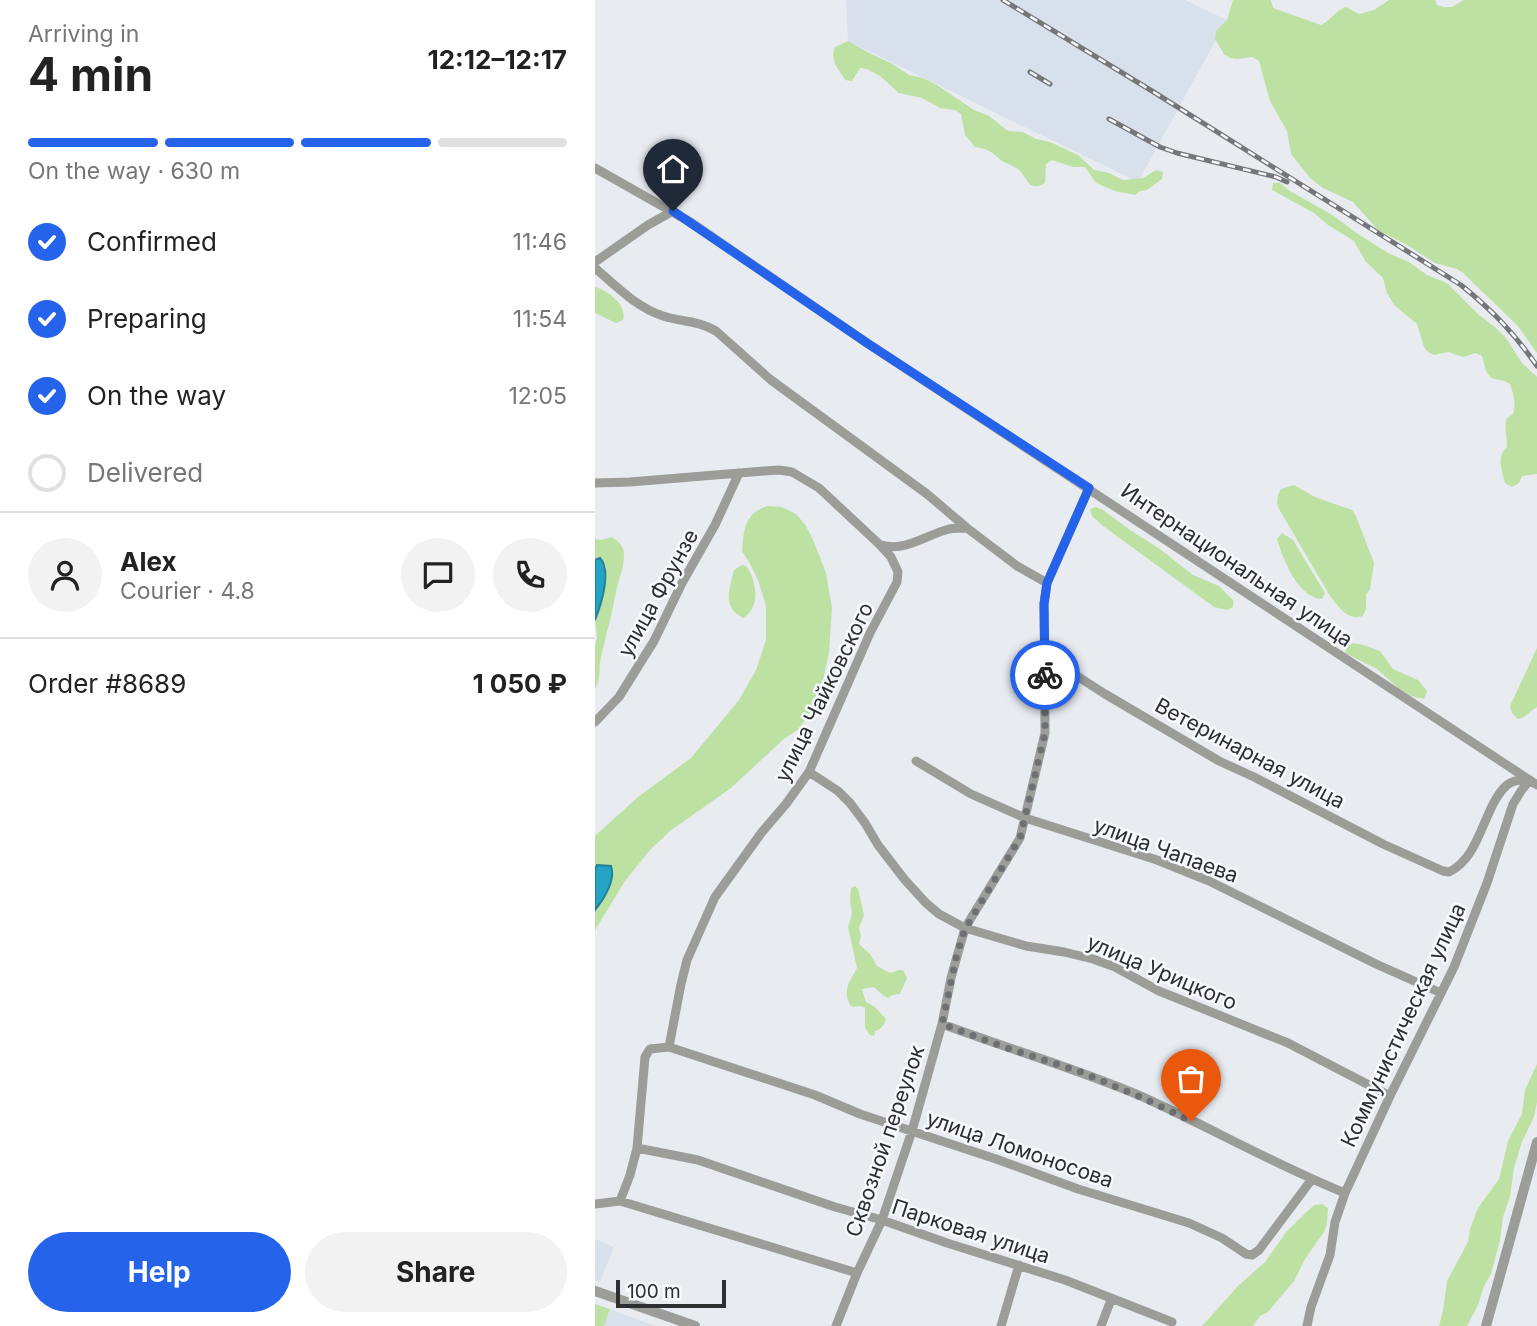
<!DOCTYPE html>
<meta charset="utf-8">
<style>
:root{--surface:#fff;--page:#f2f2f2;--text:#222;--muted:#767676;--line:#e0e0e0;--accent:#2563eb}
body{margin:0;font-family:Inter,sans-serif;background:var(--page);color:var(--text);height:100vh;display:flex;flex-direction:column;font-size:26px;white-space:nowrap}
*{box-sizing:border-box;margin:0}
p{font-size:23px;color:var(--muted)}
.icon{flex:none;width:38px;height:38px;fill:none;stroke:currentColor;stroke-width:2;stroke-linecap:round;stroke-linejoin:round}
.map{position:relative;flex:1;overflow:hidden}
.side{display:flex;flex-direction:column;background:var(--surface);width:595px}
.side>*{flex:none}
.scale{position:absolute;left:21px;bottom:18px;width:110px;box-sizing:border-box;padding-left:7px;border:4px solid #2c2e2f;border-top:0;font-size:19px;line-height:24px;white-space:nowrap;color:#2c2e2f;-webkit-text-stroke:5px #f6f9fe;paint-order:stroke}
.pin{position:absolute;display:grid;place-items:center;width:60px;height:60px;color:#fff;margin:-72px -30px;border-radius:50% 50% 50% 0;rotate:-45deg;box-shadow:0 0 7px #0007}
.pin .icon{rotate:45deg}
.courier{position:absolute;display:grid;place-items:center;width:70px;height:70px;margin:-35px;border:5px solid #2563eb;border-radius:50%;background:#fff;color:#222;box-shadow:0 2px 9px #0007}
.head em{font-style:normal;font-weight:700}
.head div{display:flex;flex-direction:column-reverse}
.head{display:flex;align-items:center;justify-content:space-between;height:119px;padding:0 28px}
h1{font-size:46px;font-weight:700;line-height:52px}
.bar{display:grid;grid-template-columns:repeat(4,1fr);gap:10px 7px;align-content:center;height:84px;padding:0 28px}
.bar i{height:9px;border-radius:5px;background:var(--line)}
.bar .selected{background:var(--accent)}
.bar p{grid-column:span 4}
.line{display:flex;align-items:center;gap:18px;padding:0 28px;border-top:2px solid var(--line)}
.line div{flex:1}
.round{display:grid;place-items:center;flex:none;width:74px;height:74px;border-radius:37px;background:var(--page)}
ol{padding:0 28px;list-style:none}
li{display:flex;align-items:center;gap:21px;height:77px}
li p{margin-inline-start:auto}
li .icon{padding:7px;border-radius:50%;background:var(--accent);color:#fff;stroke-width:4}
li:last-child{color:var(--muted)}
li i{width:38px;height:38px;border:4px solid var(--line);border-radius:50%}
.cta{display:flex;gap:14px;margin-top:auto;padding:14px 28px}
.cta a{flex:1;height:80px;border-radius:42px;background:var(--accent);color:#fff;font-size:28px;font-weight:700;line-height:80px;text-align:center}
.cta a+a{background:var(--page);color:var(--text)}
main{display:flex;flex:1;min-height:0}
.map>svg:first-child{display:block}
.built{fill:#d8e1eb}
.green{fill:#bce1a2}
.water{fill:#24a4c5;stroke:#268198;stroke-width:2}
.lines{fill:none;stroke-linecap:round;stroke-linejoin:round}
.minor{stroke:#9c9c99;stroke-width:9}
.tertiary{stroke:#9c9c99;stroke-width:10}
.rail-casing{stroke:#747679;stroke-width:5}
.rail{stroke:#f6f9fe;stroke-width:2.5;stroke-dasharray:8;stroke-linecap:butt}
.done{stroke:#6e7073;stroke-width:7;stroke-dasharray:0 12.6}
.route{stroke:#2563eb;stroke-width:9}
.labels{text-anchor:middle;dominant-baseline:central;stroke-width:5;stroke-linejoin:round;paint-order:stroke}
.street-label{font-size:21px;fill:#2c2e2f;stroke:#f6f9fe}
</style>
<main>
<section class="side">
<div class="head"><div><h1>4 min</h1><p>Arriving in</p></div><em>12:12–12:17</em></div>
<div class="bar"><i class="selected"></i><i class="selected"></i><i class="selected"></i><i></i><p>On the way · 630 m</p></div>
<ol>
<li><svg class="icon" aria-label="check" viewBox="0 0 24 24"><path d="M5 12l5 5 9-10"/></svg>Confirmed<p>11:46</p></li>
<li><svg class="icon" aria-label="check" viewBox="0 0 24 24"><path d="M5 12l5 5 9-10"/></svg>Preparing<p>11:54</p></li>
<li><svg class="icon" aria-label="check" viewBox="0 0 24 24"><path d="M5 12l5 5 9-10"/></svg>On the way<p>12:05</p></li>
<li><i></i>Delivered</li>
</ol>
<div class="line" style="height:126px"><a class="round"><svg class="icon" aria-label="person" viewBox="0 0 24 24"><circle cx="12" cy="8" r="4"/><path d="M4 21q1-7 8-7t8 7"/></svg></a><div><b>Alex</b><p>Courier · 4.8</p></div><a class="round"><svg class="icon" aria-label="chat" viewBox="0 0 24 24"><path d="M4 5h16v11H9l-5 4z"/></svg></a><a class="round"><svg class="icon" aria-label="phone" viewBox="0 0 24 24"><path d="M5 4h4l2 5-3 2q2 4 5 5l2-3 5 2v4C11 20 4 13 5 4z"/></svg></a></div>
<div class="line" style="height:91px"><div>Order #8689</div><b>1 050 ₽</b></div>
<div class="cta"><a>Help</a><a>Share</a></div>
</section>
<div class="map">
<svg width="942" height="1326" viewBox="0 0 942 1326">
<rect width="100%" height="100%" fill="#e8ecf1"/>
<path class="built" d="M251,0h339l42,20 -89,162 -290,-141z
M0,1239l19,8 -14,35 -5,-2z
M15,1309l45,17h-51z"/>
<path class="green" d="M638,0h38l2,8 48,17c10,-5 14,-14 25,-18l13,7 15,-4 15,-10h46l2,5 7,2h8l12,-7h73v353l-20,-28 -54,-52 -6,-4 -22,-6 -28,-18 -29,-15 -25,-28 -30,-14 -13,-10 -19,-24 -4,-23 -17,-30 -11,-40 -6,-4 -16,2 -7,-1 -6,-4 -9,-15 1,-8 11,-11z
M253,41l23,13 20,9 18,12 14,3 14,7 37,25 15,6 19,15 15,1 13,7 14,3 28,13 16,15 15,3 14,7 20,-2 13,-8 7,2 -1,7 -15,11 -7,1 -5,4 -20,-4 -19,-8 -11,-16h-12l-21,-7 -6,4 -1,19c-17,10 -17,-5 -26,-13 -4,-4 -10,-5 -15,-8 -13,-9 -11,-12 -29,-15l-10,-12 -4,-21 -6,-4 -15,-2 -18,-10 -23,-5 -19,-17 -13,-7 -7,-1 -8,13 -7,-1c-6,-12 -16,-18 -10,-33z
M678,183h7l10,8 44,25 21,16 33,21 21,9 18,13 20,8 32,32 16,12 11,11 16,25 15,14v97l-15,2 -3,7 -7,4 -7,-4c-3,-12 -9,-26 2,-36 0,-9 -3,-20 0,-29l6,-4c3,-11 1,-19 -3,-30l-6,-3 -13,-3 -5,-7 -4,-15 -6,-3 -13,4 -15,-5 -14,3 -6,-3 -4,-5 -7,-23 -22,-18 -8,-13 -4,-15 -17,-16 -12,-21 -26,-16 -14,-12 -42,-23z
M0,287c14,4 32,18 28,33l-7,3 -21,-10z
M699,485l21,12 37,13 4,6 18,47 -4,26 -4,6v14l-3,7c-16,5 -24,-9 -33,-20l-51,-87 -2,-6 1,-8 3,-6z
M172,506l15,1 14,7 10,12 8,16 12,31 6,35 -3,45 -6,27 -12,31 -13,19 -13,8 -54,50 -61,43 -20,19 -25,31 -30,49v-20l7,-9 -4,-36 -3,4v-33l43,-39 53,-39 48,-58 17,-30 10,-30v-34l-8,-26 -9,-18 -7,-11c2,-21 2,-37 25,-45z
M501,507l7,3 27,20 30,19 33,26 26,11 14,14v7l-6,3 -13,-3 -111,-81 -11,-10 -2,-7z
M687,533l11,7 32,53 -3,6c-24,-1 -39,-40 -45,-60z
M17,537c4,3 9,6 11,12 4,13 -5,31 -7,43 -4,22 -10,43 -15,65 -3,12 1,19 -6,32v-43l2,-8 -2,-18 4,-7 6,-32 1,-15 -9,-7 -2,1v-21l6,1z
M147,565l4,1c11,14 15,42 -3,52 -22,-11 -13,-29 -9,-48z
M758,643l7,1 20,7 13,18 25,11 9,11 -3,8 -13,-3 -13,-8 -21,-19 -32,-16 2,-6z
M942,648v59c-7,4 -11,10 -19,12l-6,-6 -2,-7z
M260,886l3,3 6,26 -5,13 2,8 -2,8 11,10 7,12 13,7 9,-3h4l4,8 -7,16 -8,1 -4,3 -4,-2 -10,-9 -12,2 4,13 9,5 11,12c-1,5 -5,11 -11,12l-1,5 -4,-1 -5,-7v-20l-4,-2 -8,1 -3,-2c-8,-16 0,-23 7,-37l-9,-41 4,-13 -2,-13 1,-13z
M942,1064v38l-3,15 -12,25 -8,26 -4,28 -7,21 -3,23 -9,34 -7,12 -6,19 -11,21h-28l4,-15 4,-30 21,-39 2,-13 8,-21 21,-29 9,-38 14,-27 3,-24z
M727,1204l6,4 -1,16 -3,8 -19,27 -11,22 -26,31 -8,4 -7,10h-51l36,-40 27,-24 22,-31 27,-26z
M0,1304l15,5 -6,17h-9z"/>
<path class="water" d="M5,558c12,13 1,47 -5,62v-60z
M2,865l14,1c5,14 -7,33 -16,44v-41z"/>
<g class="lines">
<path class="minor" d="M0,168l97,55 175,120 670,442
M0,262l53,-37 25,-14
M0,268c21,18 41,39 68,48 19,6 34,4 53,15l55,49 156,114 40,34 50,38 30,17
M0,483l35,-1 134,-11 15,-1 13,2 27,16 60,56 12,13 7,15 -1,10 -27,51 -61,139 -23,32 -24,28 -47,65 -28,63 -6,24 -12,63
M286,545c25,7 45,-10 68,-16 6,-1 12,-1 18,-1
M451,656l59,38 114,67 35,16 129,67 60,27 6,1c33,-16 34,-66 58,-87 6,-5 14,-5 21,-5
M0,722l24,-25 35,-56 28,-58 33,-58 24,-52
M321,761l55,33 54,24 132,42 52,21 167,83 65,29
M214,772l29,19 12,12 15,20 13,22 27,35 21,23 13,11 26,14 61,18 38,6 29,7 22,8 44,24 129,52 102,53
M347,1024c67,25 136,45 201,73 68,31 133,68 202,96
M42,1148l61,12 137,47 47,13 65,23 118,37 107,42
M25,1201l10,-26 7,-27 8,-91 5,-8 19,-2 146,48 45,19 136,45 82,30 111,34 33,15 24,16 6,1 7,-5 53,-71
M0,1204l25,-3 237,72
M241,1326l21,-53 25,-53 30,-89 30,-107 9,-46 14,-50 55,-90 25,-105 -1,-129 3,-21 42,-95
M406,1326l18,-61
M506,1326l10,-26
M712,1326l4,-19 19,-52 5,-33 10,-29 45,-97 64,-129 33,-84 26,-79 8,-13 9,-11"/>
<path class="tertiary" d="M0,1291l100,35
M891,1326l51,-184"/>
<defs>
<path id="rail" d="M408,0l149,91 309,194c32,26 53,48 76,81
M435,72l20,12
M514,119l51,28 17,6 99,24 11,5"/>
</defs>
<use href="#rail" class="rail-casing"/>
<use href="#rail" class="rail"/>
</g>
<g class="lines">
<path class="done" d="M450,675v58l-25,105 -55,91 -8,25 -15,70 62,23 77,25 62,26 48,23"/>
<path class="route" d="M78,211l194,132 222,145 -42,95 -3,21 1,71"/>
</g>
<g class="labels">
<g class="street-label">
<text transform="translate(642 565) rotate(34)">Интернациональная улица</text>
<text transform="translate(63 593) rotate(-61)">улица Фрунзе</text>
<text transform="translate(229 692) rotate(-64)">улица Чайковского</text>
<text transform="translate(655 753) rotate(28)">Ветеринарная улица</text>
<text transform="translate(571 850) rotate(20)">улица Чапаева</text>
<text transform="translate(567 972) rotate(23)">улица Урицкого</text>
<text transform="translate(808 1025) rotate(-65)">Коммунистическая улица</text>
<text transform="translate(290 1141) rotate(-71)">Сквозной переулок</text>
<text transform="translate(425 1149) rotate(19)">улица Ломоносова</text>
<text transform="translate(376 1231) rotate(18)">Парковая улица</text>
</g>
</g>
</svg>
<div class="scale">100 m</div>
<div class="pin" style="left:596px;top:1121px;background:#ea580c"><svg class="icon" aria-label="bag" viewBox="0 0 24 24"><path d="M5 8h14l-1 12H6zM9 8a3 3 0 0 1 6 0"/></svg></div>
<div class="pin" style="left:78px;top:211px;background:#1f2937"><svg class="icon" aria-label="home" viewBox="0 0 24 24"><path d="M3 11l9-7 9 7M6 9v11h12V9"/></svg></div>
<div class="courier" style="left:450px;top:675px"><svg class="icon" aria-label="bike" viewBox="0 0 24 24"><circle cx="6" cy="16" r="4"/><circle cx="18" cy="16" r="4"/><path d="M6 16l4-8h5l3 8M10 8l3 8H6M13 5h3"/></svg></div>
</div>
</main>
